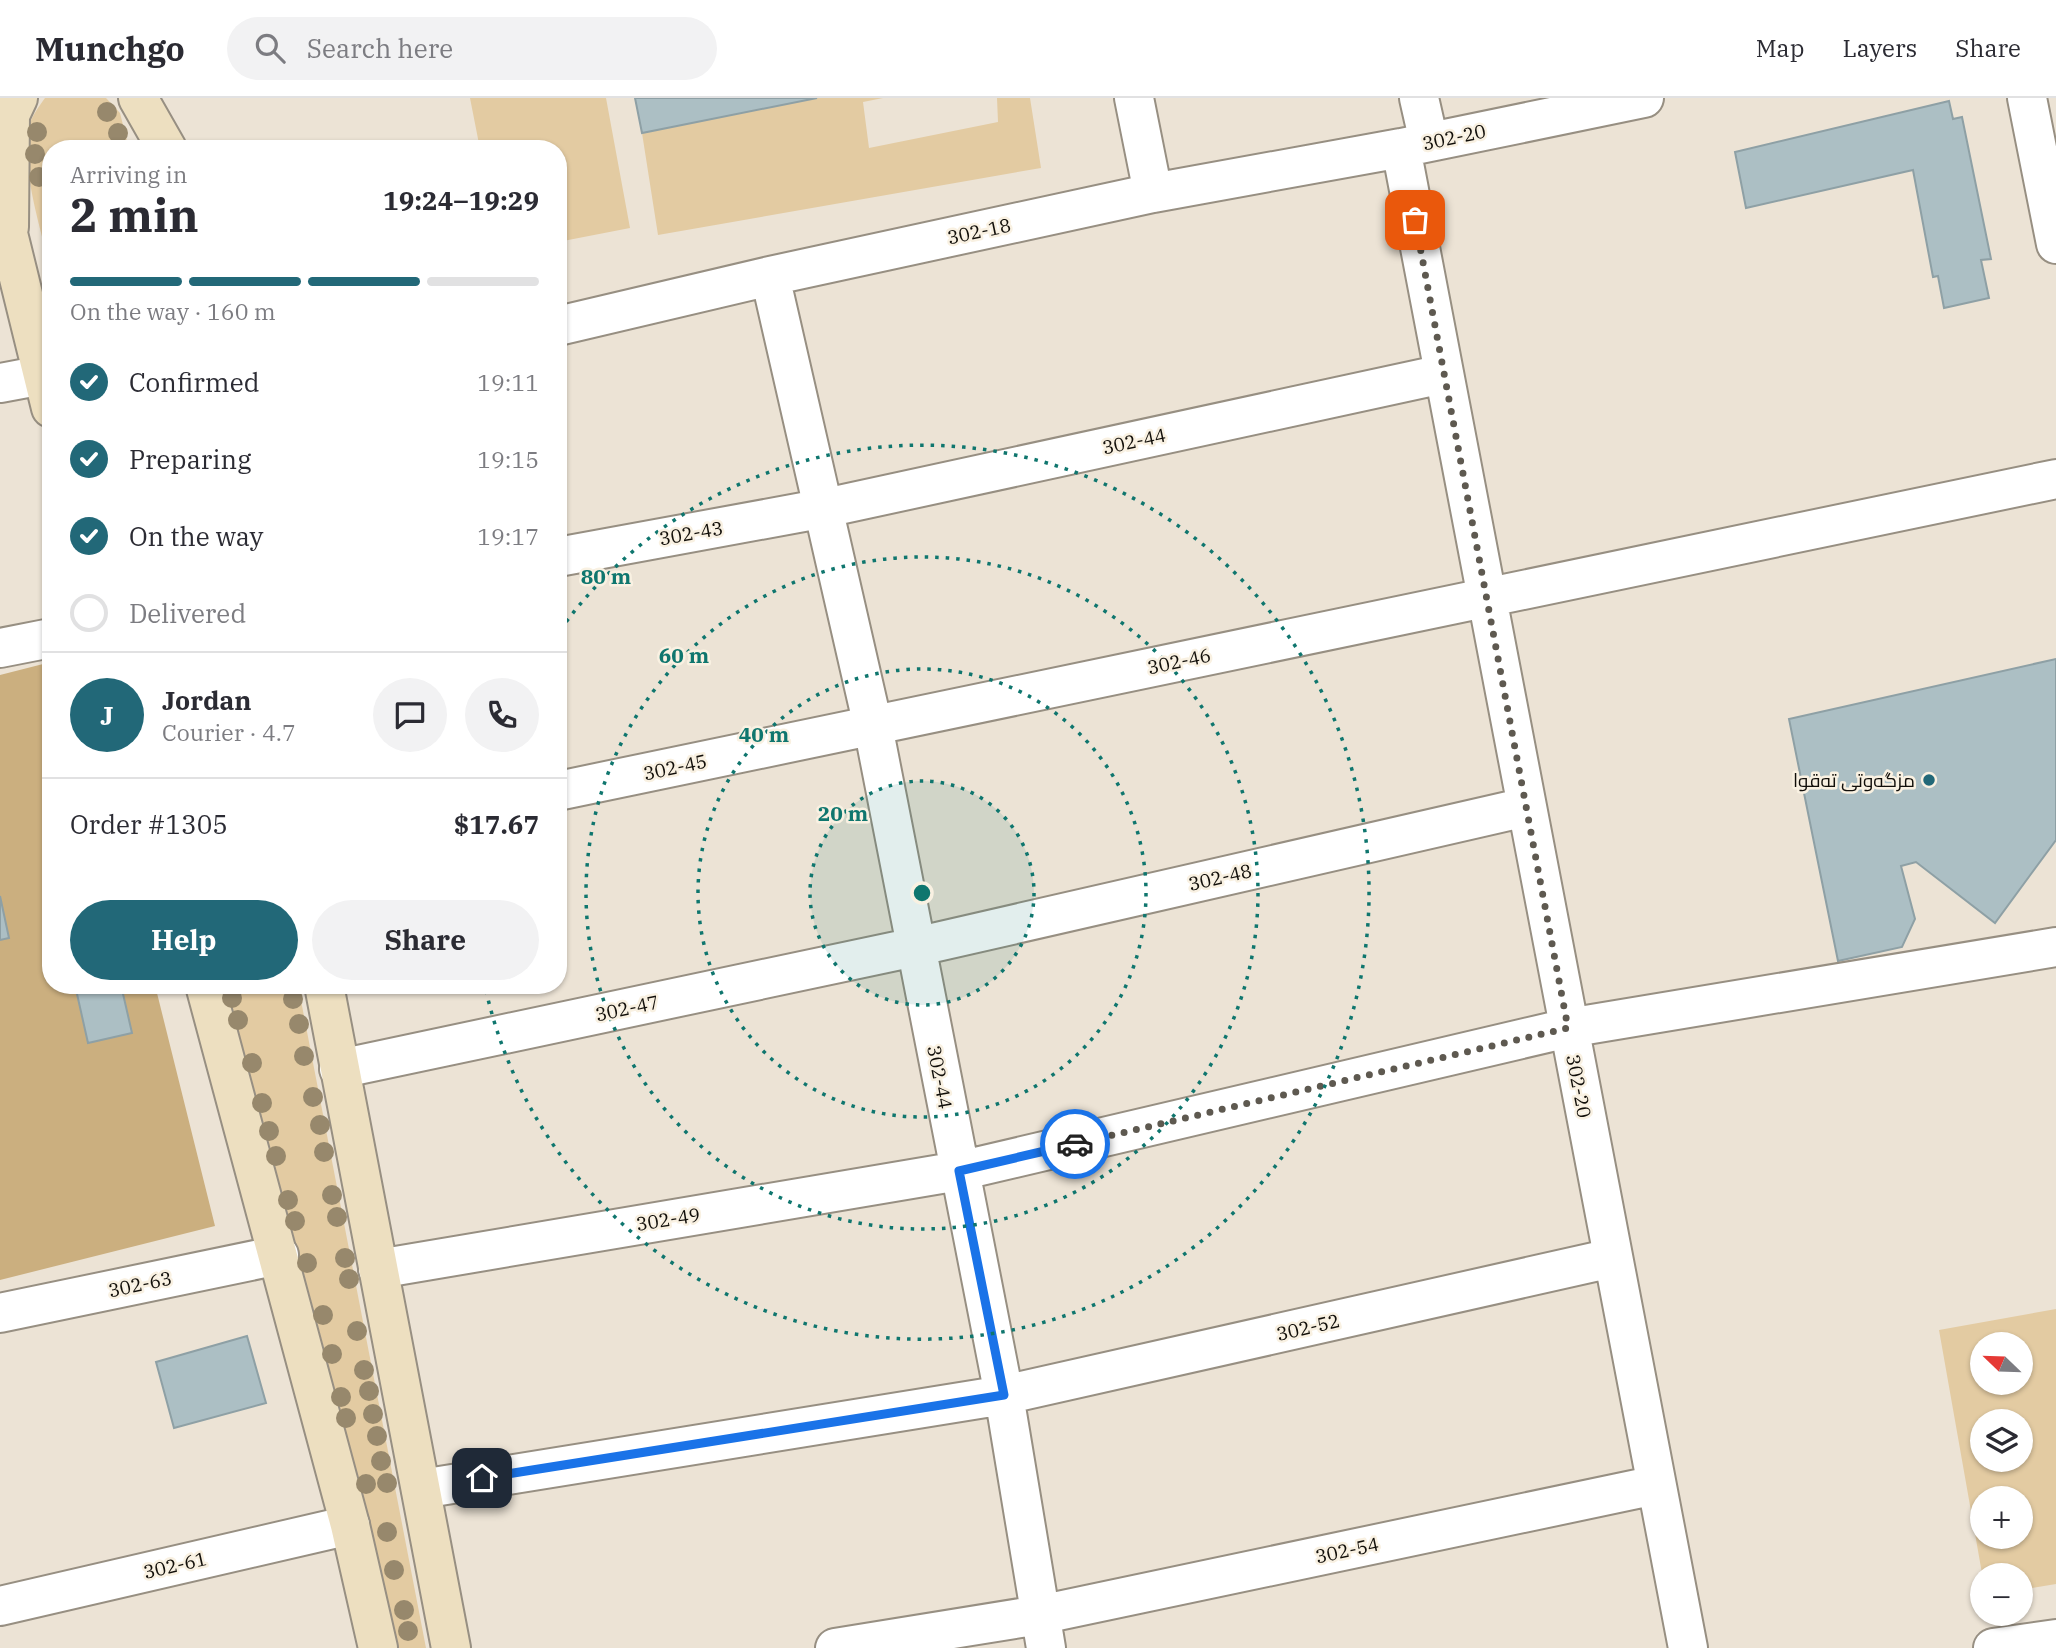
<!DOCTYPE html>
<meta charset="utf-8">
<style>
:root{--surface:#fff;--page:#f2f2f3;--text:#2b2b33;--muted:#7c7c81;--line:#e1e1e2;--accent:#226878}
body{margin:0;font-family:"IBM Plex Serif",Cairo,serif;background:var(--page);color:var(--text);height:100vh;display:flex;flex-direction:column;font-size:26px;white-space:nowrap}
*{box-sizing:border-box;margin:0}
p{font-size:23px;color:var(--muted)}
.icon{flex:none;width:38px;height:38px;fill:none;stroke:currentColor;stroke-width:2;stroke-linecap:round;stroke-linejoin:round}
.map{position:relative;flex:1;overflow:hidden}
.side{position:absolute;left:42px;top:42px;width:525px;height:854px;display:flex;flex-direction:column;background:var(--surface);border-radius:28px;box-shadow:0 2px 5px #0004}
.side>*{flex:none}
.needle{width:46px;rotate:293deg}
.buttons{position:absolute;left:1970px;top:1234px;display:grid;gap:14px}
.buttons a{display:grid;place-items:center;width:63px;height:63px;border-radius:50%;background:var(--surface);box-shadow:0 2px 5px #0004;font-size:35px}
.pin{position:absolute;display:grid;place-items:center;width:60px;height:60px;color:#fff;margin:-30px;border-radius:14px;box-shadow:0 4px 10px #0006}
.courier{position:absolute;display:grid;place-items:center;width:70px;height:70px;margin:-35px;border:5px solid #1a73e8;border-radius:50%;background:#fff;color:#222;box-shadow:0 2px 9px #0007}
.overview em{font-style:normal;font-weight:700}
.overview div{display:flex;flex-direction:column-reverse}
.overview{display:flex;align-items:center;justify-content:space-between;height:119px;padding:0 28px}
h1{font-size:46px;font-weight:700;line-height:52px}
.bar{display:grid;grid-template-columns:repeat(4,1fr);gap:10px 7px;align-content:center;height:84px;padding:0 28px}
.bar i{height:9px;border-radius:5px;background:var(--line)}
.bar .current{background:var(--accent)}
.bar p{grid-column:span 4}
.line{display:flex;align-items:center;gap:18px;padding:0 28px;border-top:2px solid var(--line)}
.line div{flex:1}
.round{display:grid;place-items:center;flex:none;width:74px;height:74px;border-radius:37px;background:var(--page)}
ol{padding:0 28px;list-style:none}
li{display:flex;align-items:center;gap:21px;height:77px}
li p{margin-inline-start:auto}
li .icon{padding:7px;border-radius:50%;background:var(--accent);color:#fff;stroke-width:4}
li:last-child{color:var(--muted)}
li i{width:38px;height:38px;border:4px solid var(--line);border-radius:50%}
.primary-button{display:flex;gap:14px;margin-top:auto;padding:14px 28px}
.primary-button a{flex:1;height:80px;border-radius:42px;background:var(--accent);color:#fff;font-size:28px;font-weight:700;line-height:80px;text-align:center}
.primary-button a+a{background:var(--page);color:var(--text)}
header{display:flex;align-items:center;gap:42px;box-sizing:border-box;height:98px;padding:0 35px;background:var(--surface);border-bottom:2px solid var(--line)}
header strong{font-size:33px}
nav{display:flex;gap:38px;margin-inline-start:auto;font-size:24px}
.search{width:490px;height:63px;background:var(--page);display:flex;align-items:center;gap:18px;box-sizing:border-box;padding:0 24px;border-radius:38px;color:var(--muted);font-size:26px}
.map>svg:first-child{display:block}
.green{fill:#e3cba2;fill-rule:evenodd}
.forest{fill:#cbaf7f}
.building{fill:#acbfc4;stroke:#8ea0a5;stroke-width:2}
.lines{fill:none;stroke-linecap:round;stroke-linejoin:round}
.street-casing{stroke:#978f82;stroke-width:42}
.secondary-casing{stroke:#978f82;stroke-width:42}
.street{stroke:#fff;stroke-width:38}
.secondary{stroke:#eddfc0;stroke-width:38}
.tree{fill:#97886c}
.done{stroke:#5e5950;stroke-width:7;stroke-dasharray:0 12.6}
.route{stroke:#1a73e8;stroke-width:9}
.ring{fill:none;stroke:#0f766e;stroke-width:3.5;stroke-dasharray:3.5 7}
.poi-dot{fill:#226878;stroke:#f9f1e2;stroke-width:2.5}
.labels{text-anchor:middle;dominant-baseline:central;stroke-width:5;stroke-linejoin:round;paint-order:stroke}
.street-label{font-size:19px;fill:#110e09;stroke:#f9f1e2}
.poi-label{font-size:19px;fill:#110e09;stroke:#f9f1e2;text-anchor:end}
.centre{fill:#0f766e;stroke:#f9f1e2;stroke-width:3.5}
.ring-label{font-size:21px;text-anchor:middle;font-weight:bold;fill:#0f766e;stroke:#f9f1e2;stroke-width:5;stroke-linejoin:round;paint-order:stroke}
</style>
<header>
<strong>Munchgo</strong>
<div class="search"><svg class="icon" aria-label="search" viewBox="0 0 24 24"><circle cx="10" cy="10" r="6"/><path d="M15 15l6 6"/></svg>Search here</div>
<nav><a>Map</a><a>Layers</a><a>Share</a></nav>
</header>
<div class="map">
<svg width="2056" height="1550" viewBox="0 0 2056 1550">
<rect width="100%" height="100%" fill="#ece3d5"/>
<path class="green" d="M45,0h61l14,15 9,36h-78v124c-9,-41 -29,-100 -23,-141 1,-13 10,-24 17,-34z
M470,0h136l24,130 -72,14v-93h-78z
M817,0h66l-20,4 6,46 129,-26 -1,-24h33l11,70 -383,67 -16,-102z
M226,887h72l128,663h-30l-73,-303z
M2056,1211v275l-35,6v-15h-38v4l-44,-249zM1983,1246h38v38h-38zM1983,1323h38v39h-38zM1983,1400h38v38h-38z"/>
<path class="forest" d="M51,564v323h104l60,241 -215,54v-605z"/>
<path class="building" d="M635,0h182l-175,35z
M1949,3l4,18 9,-2 29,142 -10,1 8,38 -45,10 -6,-32 -5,1 -20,-107 -167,38 -11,-56z
M2056,561v181l-61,83 -79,-61 -15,4 14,53 -13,28 -64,14 -49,-242z
M0,798l9,42 -9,2z
M75,887h46l11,48 -44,10z
M247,1238l19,67 -92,25 -18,-66z"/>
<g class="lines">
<defs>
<path id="street" d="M1134,0l19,95
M1419,0l10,44
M2027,0l29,146
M1401,50l287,1500
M770,178l103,450 131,669 42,253
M558,228l212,-50 383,-83 248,-45 243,-50
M0,285l43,-8
M558,459l267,-49 618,-134
M0,550l51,-10
M558,693l1498,-312
M339,971l576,-122 611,-140
M378,1171l581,-98 609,-143 488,-81
M0,1215l279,-58
M421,1391l583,-94 608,-137
M0,1508l350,-81
M835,1550l204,-33 617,-130
M1993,1550l63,-9"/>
<path id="secondary" d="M138,0l29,51
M0,103l51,207
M9,129l1,-112 8,-17
M205,887l145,540 28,123
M324,887l127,663"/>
</defs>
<use href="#street" class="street-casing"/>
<use href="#secondary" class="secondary-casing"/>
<use href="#street" class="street"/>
<use href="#secondary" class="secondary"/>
</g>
<g class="tree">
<circle cx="107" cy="14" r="10"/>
<circle cx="37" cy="34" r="10"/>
<circle cx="118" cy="35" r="10"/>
<circle cx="35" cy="56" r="10"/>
<circle cx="39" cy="79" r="10"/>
<circle cx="232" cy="900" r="10"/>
<circle cx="293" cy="901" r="10"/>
<circle cx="238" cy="922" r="10"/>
<circle cx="299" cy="926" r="10"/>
<circle cx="304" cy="958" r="10"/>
<circle cx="252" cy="965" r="10"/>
<circle cx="313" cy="999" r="10"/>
<circle cx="262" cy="1005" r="10"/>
<circle cx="320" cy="1027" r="10"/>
<circle cx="269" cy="1033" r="10"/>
<circle cx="324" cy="1054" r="10"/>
<circle cx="276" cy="1058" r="10"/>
<circle cx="332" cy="1097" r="10"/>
<circle cx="288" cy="1102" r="10"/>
<circle cx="337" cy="1119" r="10"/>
<circle cx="295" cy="1123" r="10"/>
<circle cx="345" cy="1160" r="10"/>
<circle cx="307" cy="1165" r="10"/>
<circle cx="349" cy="1181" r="10"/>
<circle cx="323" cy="1217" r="10"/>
<circle cx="357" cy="1233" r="10"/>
<circle cx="332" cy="1256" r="10"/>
<circle cx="364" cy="1272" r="10"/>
<circle cx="369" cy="1293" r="10"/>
<circle cx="341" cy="1299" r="10"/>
<circle cx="373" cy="1316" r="10"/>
<circle cx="346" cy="1320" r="10"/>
<circle cx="377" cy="1338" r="10"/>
<circle cx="381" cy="1363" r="10"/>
<circle cx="387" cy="1385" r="10"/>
<circle cx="366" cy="1386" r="10"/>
<circle cx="387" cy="1434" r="10"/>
<circle cx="394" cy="1472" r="10"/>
<circle cx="404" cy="1512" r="10"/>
<circle cx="408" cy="1533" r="10"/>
</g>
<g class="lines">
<path class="done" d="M1075,1046l493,-116 -153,-808"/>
<path class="route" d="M482,1380l522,-83 -45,-224 116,-27"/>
</g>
<circle cx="922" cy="795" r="112" fill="#0f766e" fill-opacity=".12"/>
<g class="ring">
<circle cx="922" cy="795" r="112"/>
<circle cx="922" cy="795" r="224"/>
<circle cx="922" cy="795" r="336"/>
<path d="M560 532A447 447 0 1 1 485 888"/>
</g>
<circle class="poi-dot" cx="1929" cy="682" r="7"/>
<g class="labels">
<g class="street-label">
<text transform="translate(1454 39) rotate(-12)">302-20</text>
<text transform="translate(979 133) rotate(-12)">302-18</text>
<text transform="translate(1134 343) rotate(-12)">302-44</text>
<text transform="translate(691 435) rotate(-10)">302-43</text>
<text transform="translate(1179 563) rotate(-12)">302-46</text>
<text transform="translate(675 669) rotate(-12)">302-45</text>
<text transform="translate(1220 779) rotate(-13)">302-48</text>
<text transform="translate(627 910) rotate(-12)">302-47</text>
<text transform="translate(940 979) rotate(79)">302-44</text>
<text transform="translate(1579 988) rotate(79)">302-20</text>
<text transform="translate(668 1121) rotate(-9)">302-49</text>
<text transform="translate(140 1186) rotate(-12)">302-63</text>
<text transform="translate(1308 1229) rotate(-13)">302-52</text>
<text transform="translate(1347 1452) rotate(-12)">302-54</text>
<text transform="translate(175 1467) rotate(-13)">302-61</text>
</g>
<g class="poi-label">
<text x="1915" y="682">مزگه‌وتی ته‌قوا</text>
</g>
</g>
<circle cx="922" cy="795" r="10" class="centre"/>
<g class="ring-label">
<text x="606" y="486">80 m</text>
<text x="684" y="565">60 m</text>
<text x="764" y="644">40 m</text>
<text x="843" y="723">20 m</text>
</g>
</svg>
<div class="buttons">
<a><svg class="needle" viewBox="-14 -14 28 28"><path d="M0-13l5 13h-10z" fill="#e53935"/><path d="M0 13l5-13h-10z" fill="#7c7c81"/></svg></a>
<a><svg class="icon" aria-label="layers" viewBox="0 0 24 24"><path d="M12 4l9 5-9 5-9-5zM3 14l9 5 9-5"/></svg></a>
<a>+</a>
<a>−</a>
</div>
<div class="pin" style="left:1415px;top:122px;background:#ea580c"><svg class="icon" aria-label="bag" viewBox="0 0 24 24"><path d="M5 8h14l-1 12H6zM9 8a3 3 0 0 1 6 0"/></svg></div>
<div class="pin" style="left:482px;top:1380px;background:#1f2937"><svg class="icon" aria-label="home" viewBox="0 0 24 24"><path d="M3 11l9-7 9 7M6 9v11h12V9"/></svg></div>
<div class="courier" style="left:1075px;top:1046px"><svg class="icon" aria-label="car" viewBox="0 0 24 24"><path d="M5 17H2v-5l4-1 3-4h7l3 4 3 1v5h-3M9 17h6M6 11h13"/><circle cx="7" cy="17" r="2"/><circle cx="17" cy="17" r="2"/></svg></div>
<section class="side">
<div class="overview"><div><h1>2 min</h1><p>Arriving in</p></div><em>19:24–19:29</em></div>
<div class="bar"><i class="current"></i><i class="current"></i><i class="current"></i><i></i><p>On the way · 160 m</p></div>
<ol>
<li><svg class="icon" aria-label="check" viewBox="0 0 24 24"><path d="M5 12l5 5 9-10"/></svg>Confirmed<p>19:11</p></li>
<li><svg class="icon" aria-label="check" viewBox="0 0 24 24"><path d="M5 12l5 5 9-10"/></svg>Preparing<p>19:15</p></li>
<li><svg class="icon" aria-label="check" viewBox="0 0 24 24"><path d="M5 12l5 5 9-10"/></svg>On the way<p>19:17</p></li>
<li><i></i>Delivered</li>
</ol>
<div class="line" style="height:126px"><b class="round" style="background:var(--accent);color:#fff">J</b><div><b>Jordan</b><p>Courier · 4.7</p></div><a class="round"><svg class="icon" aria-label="chat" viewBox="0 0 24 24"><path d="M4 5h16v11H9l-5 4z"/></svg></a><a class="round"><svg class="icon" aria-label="phone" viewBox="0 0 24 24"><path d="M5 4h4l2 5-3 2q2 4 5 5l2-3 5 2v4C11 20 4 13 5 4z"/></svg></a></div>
<div class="line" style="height:91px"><div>Order #1305</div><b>$17.67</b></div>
<div class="primary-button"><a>Help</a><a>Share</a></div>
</section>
</div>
